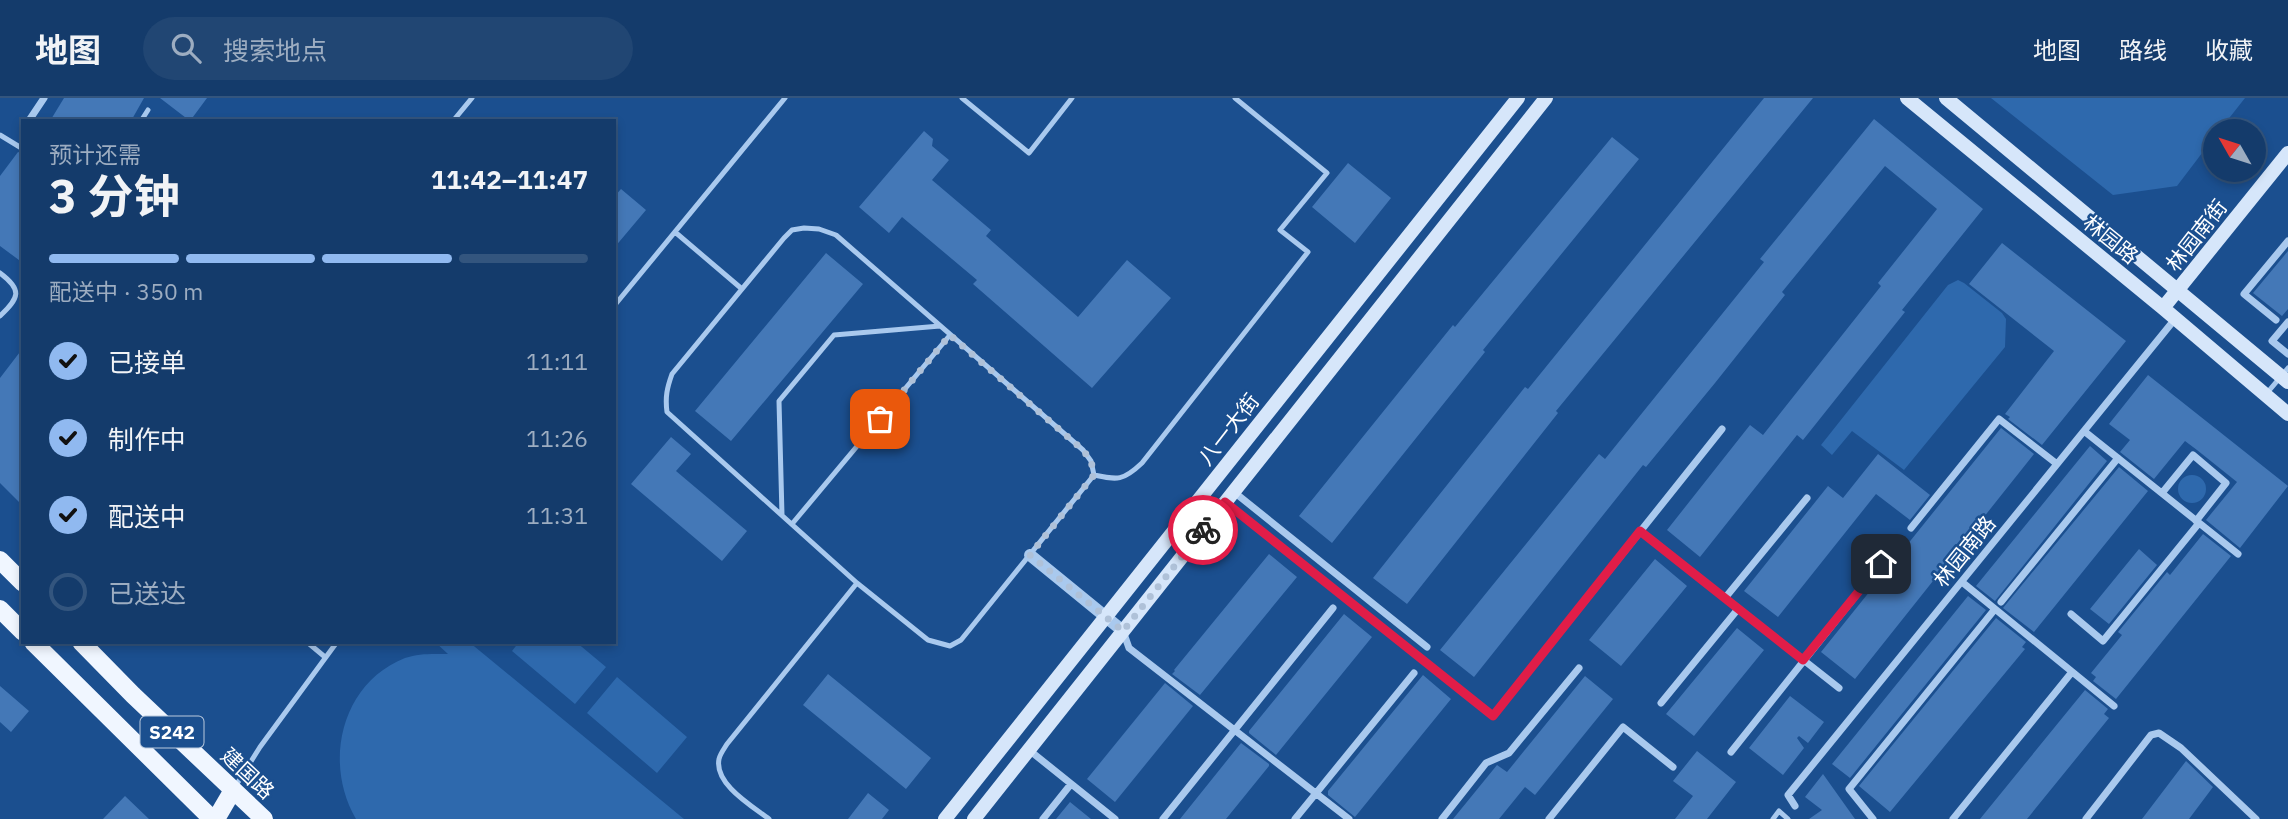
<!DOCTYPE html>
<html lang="zh">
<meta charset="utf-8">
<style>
:root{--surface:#143b6b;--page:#214673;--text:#f1f3f6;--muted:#9dadc1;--line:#33557e;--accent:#90b9f0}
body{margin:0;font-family:"IBM Plex Sans","Noto Sans SC",sans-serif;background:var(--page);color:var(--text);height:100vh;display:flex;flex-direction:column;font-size:26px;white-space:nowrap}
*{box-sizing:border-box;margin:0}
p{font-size:23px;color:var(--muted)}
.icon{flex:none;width:38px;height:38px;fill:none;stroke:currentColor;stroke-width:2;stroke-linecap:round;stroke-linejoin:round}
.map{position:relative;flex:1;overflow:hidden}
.side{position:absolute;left:21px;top:21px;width:595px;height:525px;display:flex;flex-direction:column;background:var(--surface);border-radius:0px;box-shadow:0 4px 10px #0003,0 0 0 2px var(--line)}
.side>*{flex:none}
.needle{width:46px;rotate:309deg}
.fabs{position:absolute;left:2203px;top:21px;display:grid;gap:14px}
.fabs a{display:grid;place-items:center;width:63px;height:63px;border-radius:50%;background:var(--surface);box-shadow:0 4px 10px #0003,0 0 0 2px var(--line);font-size:35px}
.pin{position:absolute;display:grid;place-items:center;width:60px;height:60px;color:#fff;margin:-30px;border-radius:14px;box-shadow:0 4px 10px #0006}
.courier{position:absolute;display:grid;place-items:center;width:70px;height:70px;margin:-35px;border:5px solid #e11d48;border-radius:50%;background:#fff;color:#222;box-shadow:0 2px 9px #0007}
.headline em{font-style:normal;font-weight:700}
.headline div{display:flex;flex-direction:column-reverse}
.headline{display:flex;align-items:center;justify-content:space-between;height:119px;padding:0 28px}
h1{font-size:46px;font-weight:700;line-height:52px}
.bar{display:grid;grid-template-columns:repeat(4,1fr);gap:10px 7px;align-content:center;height:84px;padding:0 28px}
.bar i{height:9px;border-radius:5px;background:var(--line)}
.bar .selected{background:var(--accent)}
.bar p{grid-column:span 4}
ol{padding:0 28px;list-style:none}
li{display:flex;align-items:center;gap:21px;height:77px}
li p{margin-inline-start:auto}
li .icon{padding:7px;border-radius:50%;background:var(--accent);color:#111;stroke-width:4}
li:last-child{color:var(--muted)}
li i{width:38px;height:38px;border:4px solid var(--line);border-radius:50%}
header{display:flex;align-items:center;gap:42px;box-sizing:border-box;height:98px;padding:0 35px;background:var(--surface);border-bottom:2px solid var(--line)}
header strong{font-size:33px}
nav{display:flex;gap:38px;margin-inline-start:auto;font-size:24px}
.search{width:490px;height:63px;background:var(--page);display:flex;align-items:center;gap:18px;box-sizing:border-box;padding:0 24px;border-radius:38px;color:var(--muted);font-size:26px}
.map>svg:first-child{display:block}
.green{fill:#2e69ad}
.building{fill:#4478b7}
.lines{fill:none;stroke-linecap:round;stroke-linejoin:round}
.service{stroke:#a9c9ee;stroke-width:5}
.minor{stroke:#a9c9ee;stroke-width:7}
.tertiary{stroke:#a9c9ee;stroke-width:12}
.secondary{stroke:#d6e6fa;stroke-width:14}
.primary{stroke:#f0f6ff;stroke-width:18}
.done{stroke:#afc1d8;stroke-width:7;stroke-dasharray:0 12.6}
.route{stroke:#e11d48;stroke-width:9}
.labels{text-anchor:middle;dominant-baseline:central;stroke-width:5;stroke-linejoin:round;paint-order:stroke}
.shield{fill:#1b4f8f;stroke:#bbcadd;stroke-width:2}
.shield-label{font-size:19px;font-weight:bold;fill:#fff}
.street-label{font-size:21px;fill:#fff;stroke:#1b4f8f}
</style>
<header>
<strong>地图</strong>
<div class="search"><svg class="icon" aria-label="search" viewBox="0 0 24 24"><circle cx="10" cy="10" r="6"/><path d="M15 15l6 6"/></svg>搜索地点</div>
<nav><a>地图</a><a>路线</a><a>收藏</a></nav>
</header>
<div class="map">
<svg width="2288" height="721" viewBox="0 0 2288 721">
<rect width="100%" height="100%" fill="#1b4f8f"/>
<path class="green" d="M1991,0h254l-26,33h-3l-1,5 -38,50 -64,9z
M1958,182l6,3 38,30 4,6 -1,28 -101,123 -52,-39 -20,24 -11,-10 127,-160z
M2178 391a14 14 0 1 1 28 0a14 14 0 1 1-28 0Z
M435,544h34l215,177h-328c-33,-56 -15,-136 49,-161 14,-5 28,-4 43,-4z
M519,544h57l30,25 -31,37 -63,-53z
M617,579l70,60 -30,36 -70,-60z"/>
<path class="building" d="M64,0h80l-13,23h-81z
M160,0h47l-17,23z
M1764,0h49l-257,313 2,2 -151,191 -34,-26 152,-191 3,2z
M1874,21l109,90 -81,101 3,2 -102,128 -6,-5 -97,122 -33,-27 83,-105 13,10 118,-149 -3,-3 59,-74 -52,-43 -103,126 3,3 -70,88 -69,84 -3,-2 -169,212 -34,-27 159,-196 6,5 159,-197 -4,-3z
M924,33l9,8 -1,7 17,14 -17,20 59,50 -5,6 92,81 49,-57 44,38 -79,90 -119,-104 4,-4 -75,-63 -13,16 -30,-26z
M1612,39l27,22 -156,191 2,2 -153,191 -33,-27 154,-191 2,2z
M18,54l5,2v109l-23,-17v-70z
M1348,65l43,35 -36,45 -43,-36z
M621,91l25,21 -32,38v-51z
M2002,145l124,98 -84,104 -34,-26 2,-2 -5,-3 49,-63 -85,-67z
M2288,153v58l-6,7 -29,-23z
M826,155l37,31 -132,157 -36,-30z
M23,250v158l-23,-23v-105z
M2148,277l140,111 -48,62 -34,-28 31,-38 -40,-32 -12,-9 -31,38 -34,-27 10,-12 -21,-16z
M2001,330l33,26 -179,225 -34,-27z
M671,339l20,17 -15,17 71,60 -25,30 -91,-77z
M2090,348l17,15 -112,140 -19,-15z
M1878,356l52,41 -20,25 -34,-26 -98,123 -34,-26 84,-105 15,12z
M2119,369l29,24 -114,141 -31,-24z
M2203,436l28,22 -115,143 -23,-18 3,-4 -5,-4 31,-38 -4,-3 49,-60 3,3z
M2139,451l18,16 -48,59 -19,-15z
M1269,456l28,23 -97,118 -28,-21 3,-3 -1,-1z
M1655,461l32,27 -66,80 -32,-26z
M1968,498l18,14 -136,168 -18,-14z
M1344,516l28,23 -96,118 -27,-22v-2z
M1996,520l30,24 -4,5 3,2 -135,163 -31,-26z
M1737,530l27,22 -70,86 -28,-22z
M828,576l103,84 -25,31 -103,-84z
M1423,577l28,24 -96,118 -27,-22v-4z
M1585,578l28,23 -78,96 -10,-8 -26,32h-46l44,-54 10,7z
M1165,585l28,23 -78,96 -28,-23z
M0,588l29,25 -18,21 -11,-10z
M2085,592l23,19 -4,5 5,4 -82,101h-47z
M1790,598l34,26 -16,21 -9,-7 -2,2 7,10 -21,27 -34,-27z
M1241,645l28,21v2l-43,53h-46z
M1697,653l39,31 -29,37h-32l18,-23 -20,-15z
M2186,663l27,26 -24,32h-47z
M1823,676l32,45h-46l13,-9 -17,-13z
M868,695l21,17 -7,9h-34z
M125,698l24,23h-46z
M1070,704l21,17h-35z"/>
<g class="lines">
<path class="service" d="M962,0l67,55 43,-55
M141,23l7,-11
M453,23l19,-23
M0,37l23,14
M804,130l15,1 17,6 247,215 8,11 3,14 -133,165 -11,6 -22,-6 -71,-57 -190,-171c-2,-15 0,-24 5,-38l112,-136 8,-8z
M675,134l67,57
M0,175c23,17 19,25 0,43
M614,208l171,-208
M2267,295l21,-25
M1094,377c24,5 29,6 48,-12l166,-211 -28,-22 47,-57 -92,-75
M782,417l-3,-114 55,-66 106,-9
M792,426l158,-189
M307,544l18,15
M235,689l25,-40 77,-105
M769,721c-17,-13 -55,-35 -50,-60 1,-5 5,-10 8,-15l130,-161
M1773,721l6,-8 9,8"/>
<path class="minor" d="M30,21l14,-21
M2276,222l-32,-26 44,-53
M2288,224l-16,19 16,13
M2084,333l154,123
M1234,394l193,155
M2162,395l31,-38 33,28 -30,38
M1226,405l267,213 229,-287
M1911,430l88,-109 58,45
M1640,433l199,157
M1962,484l152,124
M1725,500l82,-100
M2001,504l117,-144
M2071,516l32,27 96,-118
M1123,533l6,17 220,171
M1661,605l77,-94
M1029,652l86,69
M1731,654l166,-208
M1795,708l-7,-11 387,-476
M1043,721l28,-35
M1163,721l170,-211
M1295,721l119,-146
M1442,721l44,-56 23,-10 70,-85
M1549,721l74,-92 50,40
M1873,721l-24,-30 146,-180
M1953,721l119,-147
M2086,721l65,-84 8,-2 22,15 75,71"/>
<path class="tertiary" d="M1030,457l93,76"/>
<path class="secondary" d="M1907,0l256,210 125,106
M1946,0l342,284
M2163,210l125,-155
M945,721l573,-721
M974,721l572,-721"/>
<path class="primary" d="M0,462l23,23
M0,511l23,23
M33,544l179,177
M81,544l52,53 131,124
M216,721l17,-29"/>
</g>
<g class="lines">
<path class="done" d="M880,321l70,-84 133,115 8,11 3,14 -64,80 93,76 80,-101"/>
<path class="route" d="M1203,432l22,-28 268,214 147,-185 163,129 78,-96"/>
</g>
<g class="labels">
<rect class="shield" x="140.5" y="618.5" width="63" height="31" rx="5"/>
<g class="shield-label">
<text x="172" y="634">S242</text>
</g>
<g class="street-label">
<text transform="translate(2196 137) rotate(-52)">林园南街</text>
<text transform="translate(2111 141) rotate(39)">林园路</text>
<text transform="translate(1228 331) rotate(-52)">八一大街</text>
<text transform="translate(1964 453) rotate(-51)">林园南路</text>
<text transform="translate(248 675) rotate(43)">建国路</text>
</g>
</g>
</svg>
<div class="fabs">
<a><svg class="needle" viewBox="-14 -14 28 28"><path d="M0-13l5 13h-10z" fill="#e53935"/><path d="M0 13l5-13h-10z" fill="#9dadc1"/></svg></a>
</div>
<div class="pin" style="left:880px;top:321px;background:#ea580c"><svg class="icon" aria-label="bag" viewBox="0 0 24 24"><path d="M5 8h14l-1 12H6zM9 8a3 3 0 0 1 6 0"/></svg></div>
<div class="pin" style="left:1881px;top:466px;background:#1f2937"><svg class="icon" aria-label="home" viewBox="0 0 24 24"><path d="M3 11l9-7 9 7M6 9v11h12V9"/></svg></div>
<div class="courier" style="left:1203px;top:432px"><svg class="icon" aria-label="bike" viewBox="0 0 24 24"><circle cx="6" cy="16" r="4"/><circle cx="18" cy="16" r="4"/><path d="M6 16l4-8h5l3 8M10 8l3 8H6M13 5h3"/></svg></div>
<section class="side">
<div class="headline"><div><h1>3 分钟</h1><p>预计还需</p></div><em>11:42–11:47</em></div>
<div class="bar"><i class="selected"></i><i class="selected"></i><i class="selected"></i><i></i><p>配送中 · 350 m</p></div>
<ol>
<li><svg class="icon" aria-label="check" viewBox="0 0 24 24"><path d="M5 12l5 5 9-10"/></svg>已接单<p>11:11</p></li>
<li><svg class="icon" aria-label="check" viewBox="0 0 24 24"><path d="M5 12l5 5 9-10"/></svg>制作中<p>11:26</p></li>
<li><svg class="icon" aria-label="check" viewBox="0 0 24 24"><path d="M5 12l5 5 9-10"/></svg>配送中<p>11:31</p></li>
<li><i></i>已送达</li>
</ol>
</section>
</div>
